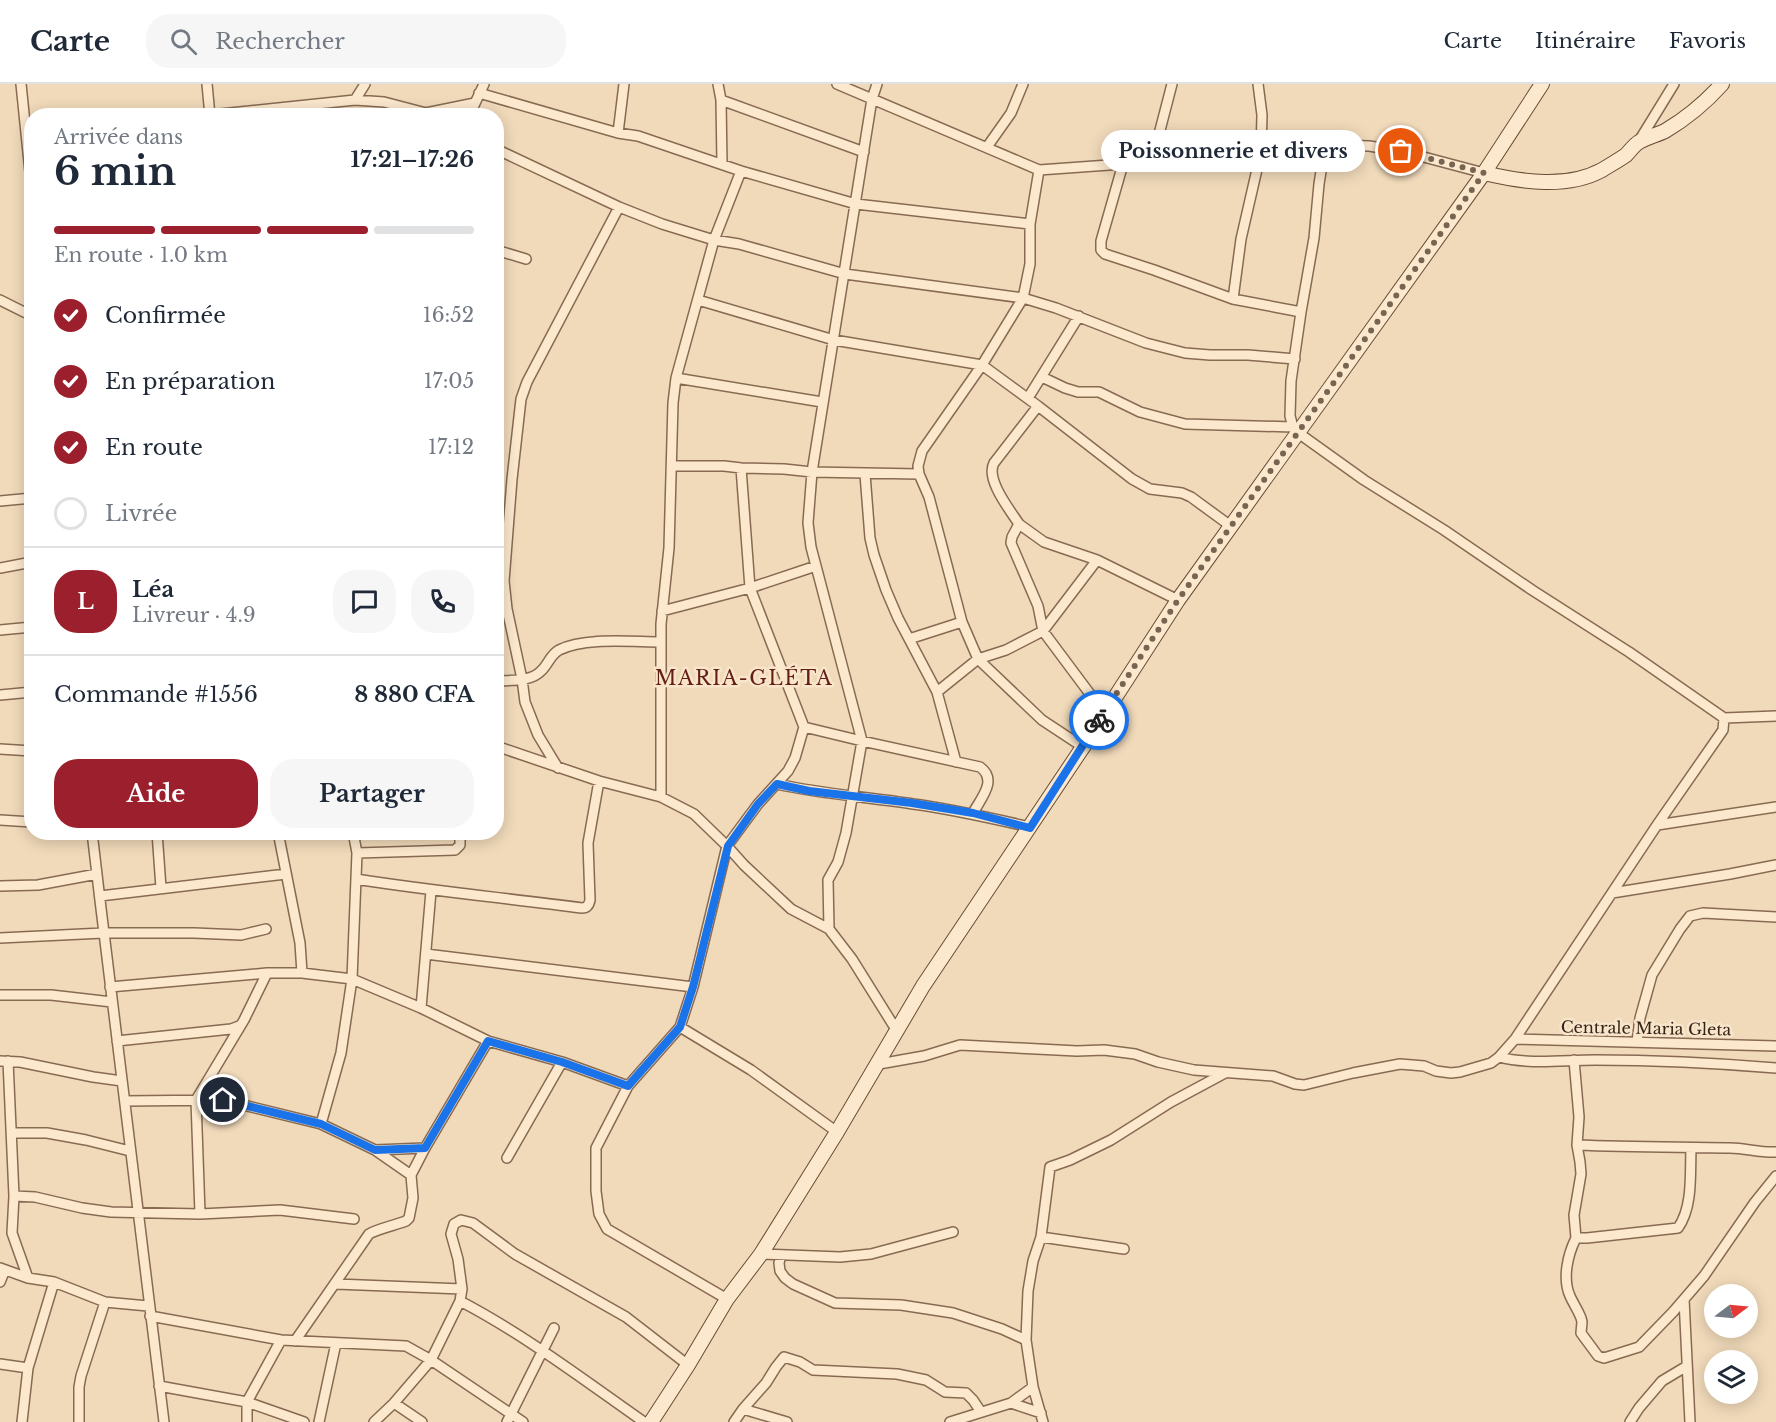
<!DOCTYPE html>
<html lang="fr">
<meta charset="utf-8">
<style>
:root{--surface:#fff;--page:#f6f6f7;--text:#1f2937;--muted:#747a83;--line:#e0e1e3;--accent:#9b1f2d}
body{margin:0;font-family:"Libre Baskerville",serif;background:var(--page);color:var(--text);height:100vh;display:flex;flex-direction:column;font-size:22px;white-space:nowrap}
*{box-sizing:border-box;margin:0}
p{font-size:20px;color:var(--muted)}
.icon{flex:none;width:33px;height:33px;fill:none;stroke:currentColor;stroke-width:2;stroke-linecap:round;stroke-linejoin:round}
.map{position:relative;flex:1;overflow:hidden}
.sheet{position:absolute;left:24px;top:24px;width:480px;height:732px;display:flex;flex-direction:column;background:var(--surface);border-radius:24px;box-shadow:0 3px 15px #0003}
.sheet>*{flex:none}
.needle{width:39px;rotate:74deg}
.tools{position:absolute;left:1704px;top:1200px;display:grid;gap:12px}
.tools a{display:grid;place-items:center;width:54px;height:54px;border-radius:50%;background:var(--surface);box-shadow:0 3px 15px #0003;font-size:30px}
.pin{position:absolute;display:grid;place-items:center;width:51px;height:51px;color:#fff;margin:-26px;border:3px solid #fff;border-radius:50%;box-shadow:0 2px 6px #0007}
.courier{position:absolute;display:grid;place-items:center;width:60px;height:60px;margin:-30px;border:4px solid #1a73e8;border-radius:50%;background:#fff;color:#222;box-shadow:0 2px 8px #0007}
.bubble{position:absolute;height:42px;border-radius:21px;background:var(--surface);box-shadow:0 3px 15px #0003;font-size:20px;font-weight:700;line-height:42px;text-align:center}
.overview em{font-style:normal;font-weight:700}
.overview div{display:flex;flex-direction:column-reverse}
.overview{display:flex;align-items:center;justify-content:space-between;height:102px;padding:0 30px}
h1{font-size:39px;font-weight:700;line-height:45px}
.bar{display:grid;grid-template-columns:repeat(4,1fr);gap:9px 6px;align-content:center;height:72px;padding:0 30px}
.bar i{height:8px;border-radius:4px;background:var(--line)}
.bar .selected{background:var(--accent)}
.bar p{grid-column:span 4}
.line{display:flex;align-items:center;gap:15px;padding:0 30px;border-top:2px solid var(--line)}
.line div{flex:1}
.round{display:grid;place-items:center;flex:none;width:63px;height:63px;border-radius:24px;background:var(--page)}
ol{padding:0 30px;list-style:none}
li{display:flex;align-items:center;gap:18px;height:66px}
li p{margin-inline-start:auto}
li .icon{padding:6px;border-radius:50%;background:var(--accent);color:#fff;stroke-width:4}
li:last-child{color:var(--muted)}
li i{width:33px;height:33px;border:3px solid var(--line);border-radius:50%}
.primary-button{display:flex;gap:12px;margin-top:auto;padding:12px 30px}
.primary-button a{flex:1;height:69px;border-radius:24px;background:var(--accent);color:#fff;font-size:24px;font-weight:700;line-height:69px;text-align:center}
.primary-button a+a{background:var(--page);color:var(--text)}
header{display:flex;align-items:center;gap:36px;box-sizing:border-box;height:84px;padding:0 30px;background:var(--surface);border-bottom:2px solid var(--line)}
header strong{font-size:28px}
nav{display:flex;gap:33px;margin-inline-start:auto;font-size:21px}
.search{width:420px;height:54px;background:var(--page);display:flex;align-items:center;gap:15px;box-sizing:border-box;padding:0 21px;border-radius:24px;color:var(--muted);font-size:22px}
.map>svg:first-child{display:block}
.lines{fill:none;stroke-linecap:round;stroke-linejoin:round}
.street-casing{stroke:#886a53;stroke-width:12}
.secondary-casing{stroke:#694b37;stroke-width:16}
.street{stroke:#fbe8cd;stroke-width:9}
.secondary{stroke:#fbe8cd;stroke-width:14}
.done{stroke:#776451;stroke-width:6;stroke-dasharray:0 10.8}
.route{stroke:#1a73e8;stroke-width:8}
.labels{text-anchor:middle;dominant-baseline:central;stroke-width:5;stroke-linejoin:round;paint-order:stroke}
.street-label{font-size:16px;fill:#362419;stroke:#f8e5ca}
.quarter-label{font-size:20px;letter-spacing:1.5px;fill:#651e16;stroke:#f8e5ca}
</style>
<header>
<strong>Carte</strong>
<div class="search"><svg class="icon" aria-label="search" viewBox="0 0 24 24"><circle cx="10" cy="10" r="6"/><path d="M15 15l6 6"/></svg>Rechercher</div>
<nav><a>Carte</a><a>Itinéraire</a><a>Favoris</a></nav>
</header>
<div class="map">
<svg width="1776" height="1338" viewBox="0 0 1776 1338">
<rect width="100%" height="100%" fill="#f1daba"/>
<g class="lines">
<defs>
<path id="street" d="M21,0l11,108
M207,0l3,32
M718,0l3,16 1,64
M837,0l202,86 84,-6 28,1 189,-20 29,1 32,5 83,22
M479,9l139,40 20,3 103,35 115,33 174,20
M355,16l10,-16
M721,16l143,52
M426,29l49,-10
M201,32l154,-16 29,2 42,11 6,3
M469,32l15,-32
M618,49l6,-49
M1639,57l35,-57
M1325,62l-6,38 -5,54 -13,74 -10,69 -1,35 3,11 4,5 67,48 80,50 88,60 97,62 95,66 52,-2
M987,63l24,-34 12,-29
M496,65l123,58 43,17 52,16 25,4 106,30 178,24 33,10 90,35 39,10 25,2h38l47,4
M1123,80l-22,77v9l4,4 49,16 79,29 68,13
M1151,81l21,-81
M1039,86l-9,54v40l-7,34 -41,67 -60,86 -4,15 1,8 10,23 33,125 16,37 64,61 41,27
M496,166l30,9
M1233,215l8,-60 20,-87 1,-37 -4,-31
M0,216l32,16
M698,216l136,40 148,25 56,41 94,73 18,10 32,4 9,4 41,30
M1042,293l23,11 13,4h21l41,20 45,12 108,3
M676,294l146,24
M1028,314l51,-82
M1038,322l-44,57c-9,16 16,47 25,61l-7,13 -1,6 27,63 5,25 50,67 12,13
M672,382h52l17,2 43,1 28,3 107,2
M865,390l5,64 4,17 12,35 12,28 39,74 19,70
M0,417l32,-3
M1019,440l25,18 53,18 81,40
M0,484l32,-6
M662,527l88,-23 66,-22
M0,546l32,-3
M909,555l53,-17
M496,597c14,-1 35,1 45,-10 7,-6 9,-16 18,-21 27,-13 72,-8 102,-8
M937,608l41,-33 28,-9 37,-19 54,-71
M0,611l32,-3
M804,643l58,14 118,26c18,13 1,31 -7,46
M496,662l103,35 62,16 33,17 33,32 17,19 47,44 38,20 23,30 45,72
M0,665l32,2
M558,684l-20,-33 -13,-33 -3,-23 -15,-70 -3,-28 8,-102 9,-80 6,-17 92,-175
M777,700c45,10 90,13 136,20 39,5 78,14 117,23
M661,713v-173l8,-76 4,-145 3,-25 38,-138 27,-69
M0,736l32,2
M1657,741l119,-18
M92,748c23,197 47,394 72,590
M157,748l4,56
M278,748l22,111 2,30
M357,769l98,-3 5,-5v-13
M356,795c75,12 150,19 226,29 5,0 7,-3 8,-8l-2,-57 11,-62
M0,802l38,-1 59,-11
M1612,809l118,-19 46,-9
M100,812l186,-22
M829,845l-1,-49 10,-18 8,-29 16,-92 -51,-194 -3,-24 4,-51 60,-373 5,-15
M0,854l103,-5h91l47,2 25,-6
M426,870l267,33
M110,903l157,-14h35l50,6 69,29 67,33 74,21 66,24
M0,911h51l61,7
M421,924l10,-117
M680,943l71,43 86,62
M1515,955l261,7
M117,957l114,-12 8,-3
M1637,958l3,-24 12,-43 28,-46 10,-13 13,-3 73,4
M1499,973c31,8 64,3 96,3 61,0 121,3 181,8
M1574,976l5,57 -2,28 3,17 1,12 -7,41 2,23h11l91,-10c15,-21 12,-54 13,-79
M0,977l20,1 73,15 29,4
M8,977l6,135 -2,37 16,45
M879,980l45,-8 36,-11 117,6 27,-1 31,4 23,8 36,8 79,6 22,8 9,1 49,-12 47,-9 24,2 12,5 15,2 9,-1 31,-9 8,-6 16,-18 142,-214 66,-95 1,-12
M125,1017l98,-1 98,24 54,26 36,25
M321,1040l20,-71 11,-74 5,-126 -4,-21
M11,1049h36l39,7 44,11
M1577,1061c51,2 102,2 153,3 16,0 30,5 46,4
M375,1066l50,-2
M507,1074l55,-96
M14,1112l21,1 47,11 29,4 89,2 80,-4 74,9
M200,1130l-4,-114 48,-80 23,-47
M1041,1153l83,12
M1576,1154c-8,16 -14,40 -6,58 3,7 8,14 11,22l1,4 -1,11 17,23 6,2 35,-11 34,-35 31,-36 51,-74 21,-26
M761,1170l79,3 31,-3 82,-22
M781,1171l-2,8 1,8 5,7 8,6 42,19 66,2 52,8 49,16 24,11
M0,1184l28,10 26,4 51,20 43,4
M0,1198l5,-12
M336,1200l126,5
M727,1215l-120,-70 -8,-15 -3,-23v-43l32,-62 52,-59 13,-40 34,-141 31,-42 30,-33 7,-13 9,-31 -54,-139 -9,-120
M1684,1215l6,123
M460,1217c65,34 124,79 184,121
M150,1232l131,24 125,6 25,14 92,62
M295,1257l74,-107c8,-5 27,-9 37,-13l3,-3 4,-20 -2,-23 14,-27 63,-107
M0,1280l28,4
M159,1302l88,16 57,20
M394,1319l28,19
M1011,1319l22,-16
M743,1325l23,-26 10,-16 8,-10 16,5 13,8 84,4 29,6 19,12 21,1 7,7 8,12
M22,1338l6,-54 26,-86
M79,1338v-35l2,-11 24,-74
M247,1338v-20l34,-62
M319,1338l17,-79
M374,1338l20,-19 37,-43 29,-59 2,-12 -4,-30 -7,-25 3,-10 7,-4 12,3 42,31 111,63 62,48
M507,1338l47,-94
M734,1338l9,-13 44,13
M950,1338l61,-19 30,10
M1043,1338l-10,-35 -7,-47 2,-49 5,-30 8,-24 9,-70 20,-7 41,-20 60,-38 54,-29
M1630,1338l9,-14 23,-27 25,-15"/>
<path id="secondary" d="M1484,89c38,9 83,16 118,-3 8,-5 17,-10 24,-15 4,-4 8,-10 13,-13 8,-5 18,-7 26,-11 22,-13 40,-28 57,-47
M651,1338l37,-57 39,-66 34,-45 76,-122 86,-146 160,-239 95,-147 306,-427 58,-89"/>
</defs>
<use href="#street" class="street-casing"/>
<use href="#secondary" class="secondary-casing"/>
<use href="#street" class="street"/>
<use href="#secondary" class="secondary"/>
</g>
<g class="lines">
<path class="done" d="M1099,636l79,-120 306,-427 -83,-22"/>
<path class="route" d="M223,1016l98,24 54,26 50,-2 63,-107 74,21 66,24 52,-59 13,-40 35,-141 30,-42 19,-20 32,7 103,12 61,10 57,15 69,-108"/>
</g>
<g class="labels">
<g class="street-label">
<text transform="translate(1646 944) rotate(1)">Centrale Maria Gleta</text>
</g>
<g class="quarter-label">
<text x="744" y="594">MARIA-GLÉTA</text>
</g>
</g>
</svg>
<div class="tools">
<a><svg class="needle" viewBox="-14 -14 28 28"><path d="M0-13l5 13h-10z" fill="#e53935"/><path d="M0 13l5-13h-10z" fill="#747a83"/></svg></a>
<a><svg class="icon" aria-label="layers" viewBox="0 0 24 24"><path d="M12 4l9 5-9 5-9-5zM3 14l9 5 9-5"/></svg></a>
</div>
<div class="pin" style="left:1401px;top:67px;background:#ea580c"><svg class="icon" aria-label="bag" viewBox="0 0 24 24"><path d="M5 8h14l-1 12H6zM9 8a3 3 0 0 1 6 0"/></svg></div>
<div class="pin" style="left:223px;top:1016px;background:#1f2937"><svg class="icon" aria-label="home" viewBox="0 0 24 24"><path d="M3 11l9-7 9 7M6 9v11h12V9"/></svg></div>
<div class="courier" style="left:1099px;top:636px"><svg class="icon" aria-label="bike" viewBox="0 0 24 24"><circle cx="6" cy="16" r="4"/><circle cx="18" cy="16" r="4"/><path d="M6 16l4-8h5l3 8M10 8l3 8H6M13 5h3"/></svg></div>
<div class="bubble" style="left:1101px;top:46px;width:264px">Poissonnerie et divers</div>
<section class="sheet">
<div class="overview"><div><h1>6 min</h1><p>Arrivée dans</p></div><em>17:21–17:26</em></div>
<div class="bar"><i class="selected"></i><i class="selected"></i><i class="selected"></i><i></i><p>En route · 1.0 km</p></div>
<ol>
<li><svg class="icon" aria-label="check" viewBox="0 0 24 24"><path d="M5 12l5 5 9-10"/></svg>Confirmée<p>16:52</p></li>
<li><svg class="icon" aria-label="check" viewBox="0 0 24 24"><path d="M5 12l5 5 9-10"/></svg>En préparation<p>17:05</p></li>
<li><svg class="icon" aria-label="check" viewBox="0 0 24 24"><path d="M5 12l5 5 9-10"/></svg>En route<p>17:12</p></li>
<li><i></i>Livrée</li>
</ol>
<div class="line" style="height:108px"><b class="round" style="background:var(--accent);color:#fff">L</b><div><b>Léa</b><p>Livreur · 4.9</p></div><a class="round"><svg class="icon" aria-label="chat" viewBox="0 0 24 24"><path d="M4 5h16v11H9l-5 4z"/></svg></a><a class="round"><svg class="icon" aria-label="phone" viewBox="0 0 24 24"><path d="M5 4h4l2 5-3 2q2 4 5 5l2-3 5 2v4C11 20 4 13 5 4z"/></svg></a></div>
<div class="line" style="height:78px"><div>Commande #1556</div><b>8 880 CFA</b></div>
<div class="primary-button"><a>Aide</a><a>Partager</a></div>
</section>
</div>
